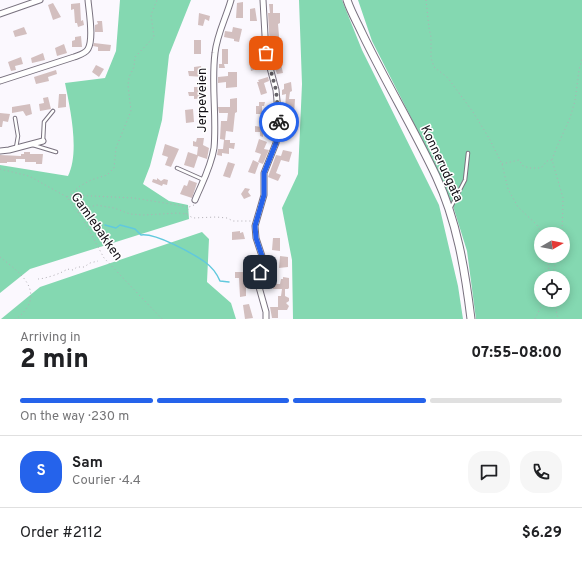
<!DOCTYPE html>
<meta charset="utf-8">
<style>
:root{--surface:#fff;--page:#f6f6f6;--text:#202124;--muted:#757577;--line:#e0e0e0;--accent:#2563eb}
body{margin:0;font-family:Overpass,sans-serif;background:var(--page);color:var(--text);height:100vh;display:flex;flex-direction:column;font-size:15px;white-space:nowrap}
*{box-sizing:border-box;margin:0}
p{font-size:13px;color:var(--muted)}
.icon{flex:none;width:22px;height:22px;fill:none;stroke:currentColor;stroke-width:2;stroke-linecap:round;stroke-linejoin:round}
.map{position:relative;height:319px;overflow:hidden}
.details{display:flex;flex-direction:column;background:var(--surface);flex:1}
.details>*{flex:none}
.needle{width:26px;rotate:81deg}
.controls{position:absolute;left:534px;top:227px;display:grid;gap:8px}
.controls a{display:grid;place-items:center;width:36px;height:36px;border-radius:50%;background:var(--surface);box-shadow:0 2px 10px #0003;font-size:20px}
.pin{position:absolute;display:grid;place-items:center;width:34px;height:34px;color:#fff;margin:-17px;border-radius:8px;box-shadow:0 2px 6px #0006}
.courier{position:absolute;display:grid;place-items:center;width:40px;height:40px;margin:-20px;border:3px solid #2563eb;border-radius:50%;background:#fff;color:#222;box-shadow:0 1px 5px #0007}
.head em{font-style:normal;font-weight:800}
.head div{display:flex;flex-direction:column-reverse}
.head{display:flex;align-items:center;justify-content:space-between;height:68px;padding:0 20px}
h1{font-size:26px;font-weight:800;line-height:30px}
.bar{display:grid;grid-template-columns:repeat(4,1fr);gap:6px 4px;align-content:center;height:48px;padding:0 20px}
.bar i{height:5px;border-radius:3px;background:var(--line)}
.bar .on{background:var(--accent)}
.bar p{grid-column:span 4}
.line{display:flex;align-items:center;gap:10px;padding:0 20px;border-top:1px solid var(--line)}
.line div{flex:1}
.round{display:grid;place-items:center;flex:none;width:42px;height:42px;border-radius:16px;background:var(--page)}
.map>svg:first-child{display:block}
.forest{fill:#84d8b1;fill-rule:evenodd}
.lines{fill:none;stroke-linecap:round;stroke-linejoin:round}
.stream{stroke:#61c9dd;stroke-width:1.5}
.building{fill:#d3bfbf}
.lane-casing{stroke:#78717e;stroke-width:4.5}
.street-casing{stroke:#78717e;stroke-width:7}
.secondary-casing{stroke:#78717e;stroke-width:9}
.path{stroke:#b1aeb4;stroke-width:1;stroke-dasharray:1 3;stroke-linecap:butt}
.lane{stroke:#fff;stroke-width:2.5}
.street{stroke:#fff;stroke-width:5}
.secondary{stroke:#fff;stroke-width:7}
.done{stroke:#646167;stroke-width:4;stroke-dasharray:0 7.2}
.route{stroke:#2563eb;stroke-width:5}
.labels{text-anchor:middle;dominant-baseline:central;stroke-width:3;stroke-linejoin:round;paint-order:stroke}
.street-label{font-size:13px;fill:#131016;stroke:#fff}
</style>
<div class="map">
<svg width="582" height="319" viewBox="0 0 582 319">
<rect width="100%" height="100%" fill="#fbf8fe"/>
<path class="forest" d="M120,0h71l-22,55 -7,65 -12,46 -7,18 26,17 19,4 1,14 -159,50 -30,24v-128l68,11c12,-24 2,-68 -3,-93l40,-5 11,-27z
M299,0h43l20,50 77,155 19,81 5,33h-170l-1,-59 -10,-52 16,-34 4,-90z
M358,0h224v319h-106l-9,-68 -14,-45 -27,-59 -54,-106zM541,234h22v22h-22zM541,278h22v22h-22z
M202,232l7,7 -2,43 24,21 5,16h-235l39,-32z"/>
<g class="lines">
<path class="stream" d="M105,225l11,3 4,-3 15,4 6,6c15,-2 51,18 64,27 7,5 12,12 15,19l9,1"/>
</g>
<path class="building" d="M243,2v16h-7l1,-15z
M53,3l8,14 -8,3 -5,-15z
M80,3l1,18 2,-1 1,5 -6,2 -1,-4h-2l-1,-14 -3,1v-6z
M269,4h4v9h7v10l-2,1 2,24 -10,1 -2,-36h2z
M255,8l2,13h-7v-12z
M199,13l11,3 -1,5 -4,-2 -2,7 -5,-1z
M97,21h5l1,11h-8v-7l3,-1z
M24,27l3,7 -12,3 -2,-6z
M233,27l9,2 -3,13 -5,-1v-2l-10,-2 1,-6 7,1z
M81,36l1,11h-10v-6l3,-1v-3z
M194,40h7v14h-7z
M94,43l17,2 -1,6h-12v-4l-5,-1z
M64,44l3,9 -10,3 -2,-8z
M222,49h6v15h-4l1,4h-6v-4h3z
M43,53l2,7 -13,3 -1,-5z
M274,53l2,12 5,-1 2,9 -6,1 -7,-20z
M263,56l1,5 -5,2 1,5 -9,3 -2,-12 5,1z
M21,57l2,7 -8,2 1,4 -5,1 -3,-9z
M96,65l8,4 -5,8 -7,-5z
M201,66l2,11 -14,-1 -1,-5h6v-4z
M56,70l1,4 -9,3 1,4 -13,3 -2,-7z
M228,72h9v15l-11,1v-6l-8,1v-6l10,-1z
M268,77l1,4 -5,2 3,10 -6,2 -4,-13h2l-1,-2z
M291,82l1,9 -2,1 -1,7h6l-1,16 1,1 -1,5 -1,-1 -3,8 -7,-1v-8l3,-2 1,-8h-2l1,-15 -4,1v-5l2,-1v-5z
M194,87h6l1,7h5v4l-12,1v-3h-5l-1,-4h6z
M59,94h7v13l-8,1z
M48,97l3,12 -11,2 -1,-7 5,-1 -1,-5z
M237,98v14l-2,1 -2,19 -7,-1 -1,9 -5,-1 1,-18h6l1,-8h-9l-1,-6h12v-8z
M259,102h6l-1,4h-2v8h-6v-8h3z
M30,104l2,10 -6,2 -3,-5 -11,2v-6z
M193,109l1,13 -8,1 -1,-13z
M0,113l10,1 -2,8 -5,-1 -1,6h-2z
M261,121l4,1 -1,8 10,2 -1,3 -10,-2v4l-3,-1v-4h-5v-6l6,1z
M197,138h7l-1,7 6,3 -2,11 -9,-3 -4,12 -10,-3 4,-13 9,3 1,-8 -5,-1v-5l3,1z
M259,139l8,3 -3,7 5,1 -6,14 -5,-2 3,-8 -6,-2z
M224,140h6v3h5l-1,6 -5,-1v6l-7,-1v3l-5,-1 1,-6h5z
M165,144l14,5 -8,18 -6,-2 3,-8 -6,-2z
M283,150l9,2 -3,10 -8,-2 -5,13 5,2 -3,6 -10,-4 8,-22 5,1z
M24,152h6v2h13l-1,10h-6v-2h-11v-3h-9v3h-9v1h-7v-8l21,1v-2h3z
M253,160l6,3 -4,11 -7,-2z
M228,162l7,2 -5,14 -7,-2z
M157,178l4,3 3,-2 4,1 -1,5 -4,-1 -1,2 -10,-4 1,-3 4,1z
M189,180l8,3 -5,15 -12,-4 4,-9 3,1z
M245,188l5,1 -2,3 3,4 -7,3 -3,-5z
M240,231v2l3,-1 2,7 -13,1v-8z
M273,238h7v13l-8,-1z
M280,256l8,1v10l-9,1z
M243,265h6v8l2,3v6l3,-1v6l-8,1v8l-6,1 -1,-19h-4v-6h8z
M283,277l6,1v10l-1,1h-3v7l4,2v3l-3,2 3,3 -2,4h-9v-14h3l1,-7h-9v-5h7l1,-5h2z
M249,304l4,14 -8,1 -2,-14z
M270,307h8v11h-6z"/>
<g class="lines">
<defs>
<path id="lane" d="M15,118l3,18 -2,12
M43,141l1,-19 9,-11
M33,145l23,7
M177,168l27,12
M449,209l2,-2 14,-27 3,-27"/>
<path id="street" d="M263,0l3,53 10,37 3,33 -3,20 -12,30v22l-9,31 1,12 6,18 -3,31 7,25v7
M0,14l40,-14
M0,81l74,-24c5,-2 11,-3 14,-8 6,-10 1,-37 0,-49
M0,151l9,-1 34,-9
M195,200c7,-17 16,-33 19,-52 3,-31 -3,-64 1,-95 2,-19 11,-35 16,-53"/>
<path id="secondary" d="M347,0c4,12 10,22 15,33 23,48 51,94 74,143 21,45 29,94 35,143"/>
</defs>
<use href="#lane" class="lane-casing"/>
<use href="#street" class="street-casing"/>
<use href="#secondary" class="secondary-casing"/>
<path class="path" d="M426,0l3,28 2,9v21l3,9 14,11 25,34 16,26 13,26 6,25 10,18 19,18 5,9
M502,164l17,-4 4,6 7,2h11l6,-7 5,-1
M0,169l29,7 38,21 17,24 20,37 58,61
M71,195l63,3 55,9
M67,197l13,-11 11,-6 16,-5 7,-7 2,-20 15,-37 -3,-26 1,-8 5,-10 1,-10 19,-20 -3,-22 6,-15
M78,212l18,-7 18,3 16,6 14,1 34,-2 8,1 7,4 23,-1 11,1 6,3h18
M186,214l3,-7 5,-2
M562,234l1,-36 -11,-38 4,-11 14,-31 5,-17 4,-31 3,-11
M547,256l3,22
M0,257c15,12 39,28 28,49 -4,6 -7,10 -13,13
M552,278l5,-22
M38,279c6,0 25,-6 29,-10l6,1 4,-3h7l6,-4 8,-2
M554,300l4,19
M535,319l9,-19"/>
<use href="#lane" class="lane"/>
<use href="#street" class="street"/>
<use href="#secondary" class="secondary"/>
</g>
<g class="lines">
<path class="done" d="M266,53l10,37 3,32"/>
<path class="route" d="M260,272l2,-16 -6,-18 -1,-12 9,-31v-22l12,-30 3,-21"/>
</g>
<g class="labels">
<g class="street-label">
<text transform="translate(203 100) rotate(-90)">Jerpeveien</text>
<text transform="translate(441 164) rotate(65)">Konnerudgata</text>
<text transform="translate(96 227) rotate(55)">Gamlebakken</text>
</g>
</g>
</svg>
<div class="controls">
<a><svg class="needle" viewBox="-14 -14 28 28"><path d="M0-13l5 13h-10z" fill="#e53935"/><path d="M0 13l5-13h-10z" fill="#757577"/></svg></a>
<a><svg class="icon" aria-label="locate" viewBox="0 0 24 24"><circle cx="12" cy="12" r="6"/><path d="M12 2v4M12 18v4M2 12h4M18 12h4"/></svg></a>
</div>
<div class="pin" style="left:266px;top:53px;background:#ea580c"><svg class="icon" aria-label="bag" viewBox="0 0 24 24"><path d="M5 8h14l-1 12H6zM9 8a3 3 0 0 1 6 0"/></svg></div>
<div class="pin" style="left:260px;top:272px;background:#1f2937"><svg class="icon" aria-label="home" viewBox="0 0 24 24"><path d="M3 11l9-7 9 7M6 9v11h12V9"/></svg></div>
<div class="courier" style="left:279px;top:122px"><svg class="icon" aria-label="bike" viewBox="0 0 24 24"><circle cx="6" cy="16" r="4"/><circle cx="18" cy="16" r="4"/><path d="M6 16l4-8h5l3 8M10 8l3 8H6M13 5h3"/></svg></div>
</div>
<section class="details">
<div class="head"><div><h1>2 min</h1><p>Arriving in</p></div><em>07:55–08:00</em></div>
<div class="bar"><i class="on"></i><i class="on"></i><i class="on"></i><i></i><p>On the way · 230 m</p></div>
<div class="line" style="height:72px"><b class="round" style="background:var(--accent);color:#fff">S</b><div><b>Sam</b><p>Courier · 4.4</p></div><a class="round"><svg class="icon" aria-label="chat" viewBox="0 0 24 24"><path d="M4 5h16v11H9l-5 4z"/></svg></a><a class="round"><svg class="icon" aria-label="phone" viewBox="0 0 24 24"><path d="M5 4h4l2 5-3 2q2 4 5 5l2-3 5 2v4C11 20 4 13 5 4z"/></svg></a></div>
<div class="line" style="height:52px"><div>Order #2112</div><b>$6.29</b></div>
</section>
